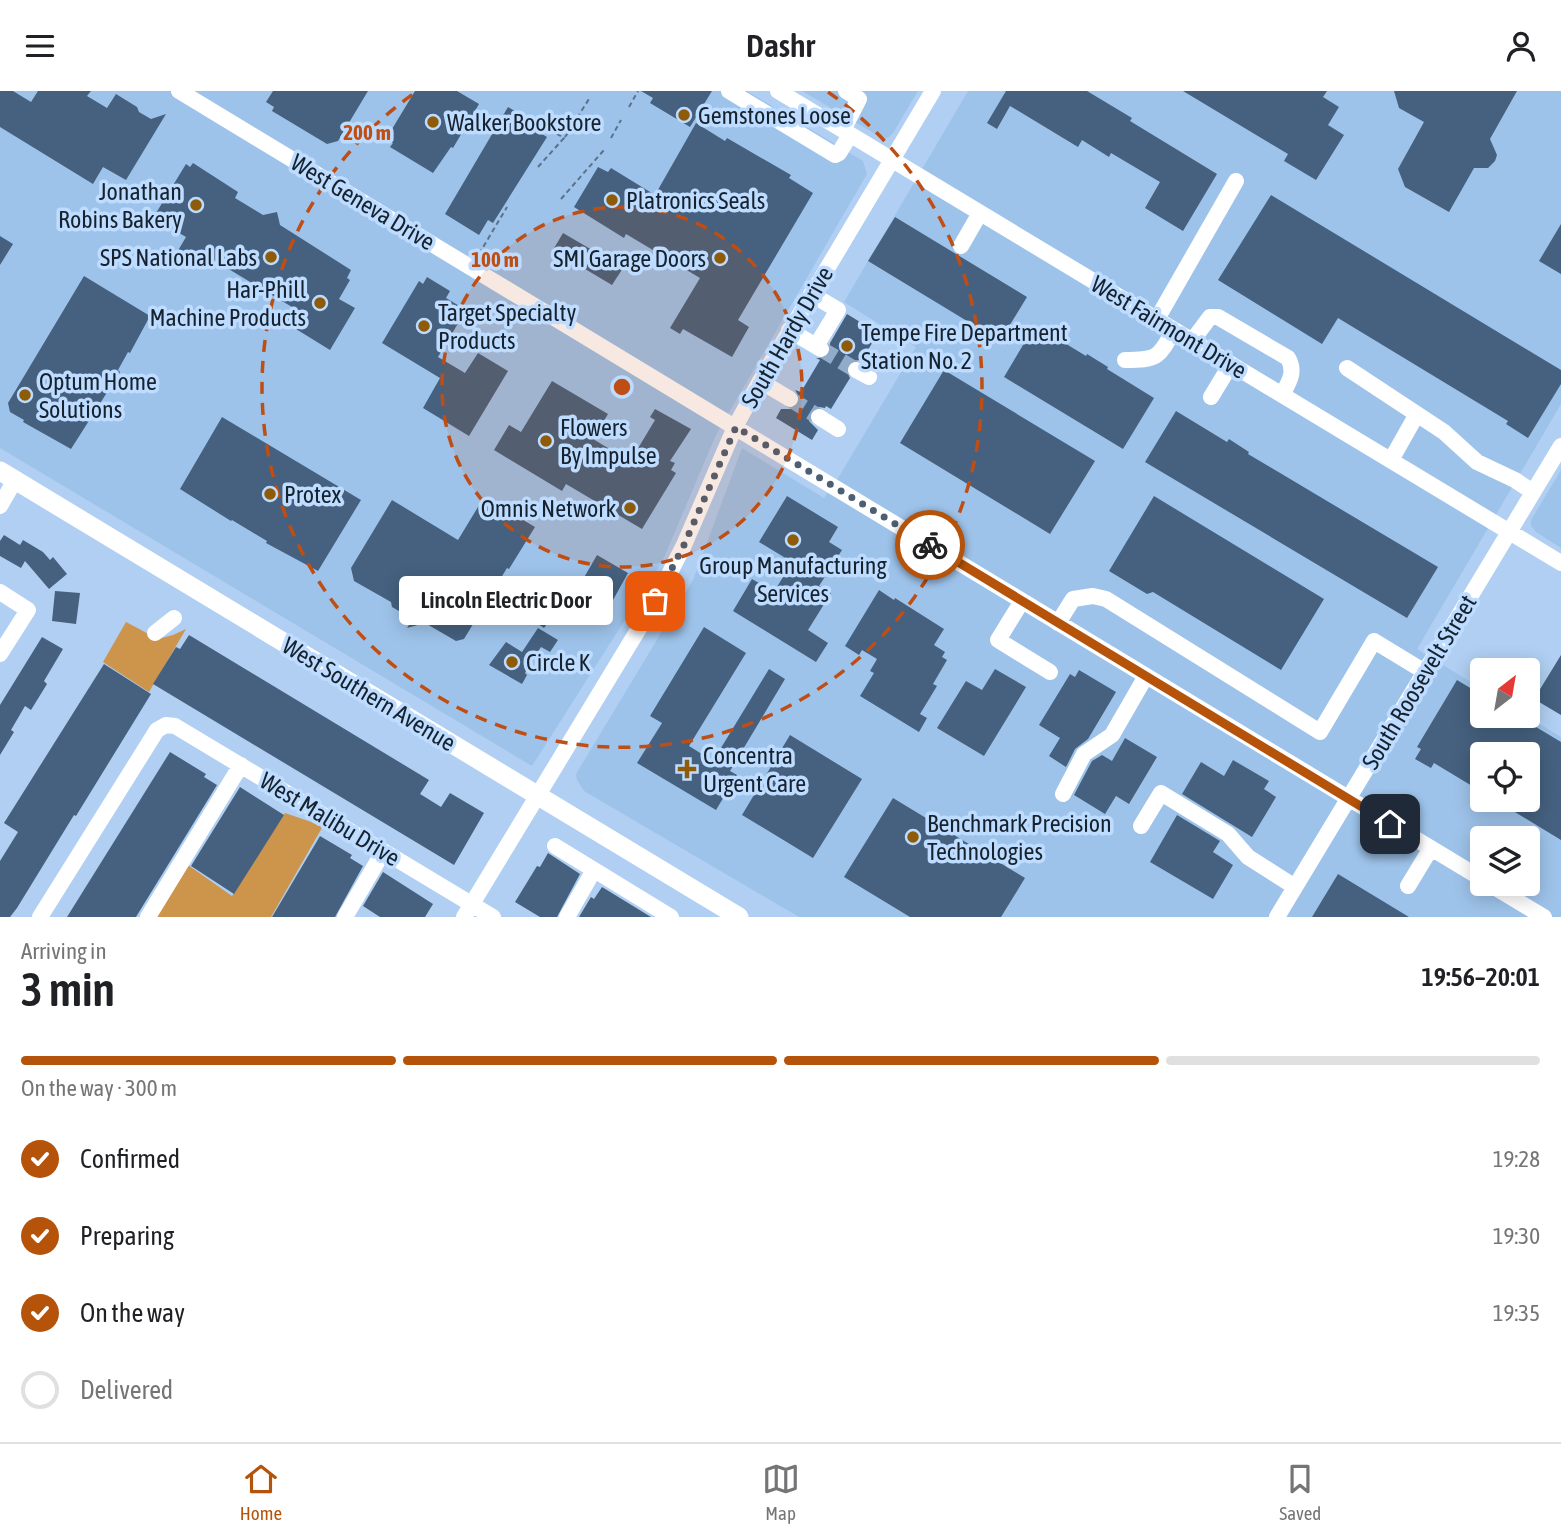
<!DOCTYPE html>
<meta charset="utf-8">
<style>
:root{--surface:#fff;--page:#f6f6f6;--text:#202124;--muted:#757577;--line:#e0e0e0;--accent:#b45309}
body{margin:0;font-family:"Asap Condensed",sans-serif;background:var(--page);color:var(--text);height:100vh;display:flex;flex-direction:column;font-size:26px;white-space:nowrap}
*{box-sizing:border-box;margin:0}
p{font-size:23px;color:var(--muted)}
.icon{flex:none;width:38px;height:38px;fill:none;stroke:currentColor;stroke-width:2;stroke-linecap:round;stroke-linejoin:round}
.map{position:relative;height:826px;overflow:hidden}
.side{display:flex;flex-direction:column;background:var(--surface);flex:1}
.side>*{flex:none}
.needle{width:46px;rotate:31deg}
.buttons{position:absolute;left:1470px;top:567px;display:grid;gap:14px}
.buttons a{display:grid;place-items:center;width:70px;height:70px;border-radius:7px;background:var(--surface);box-shadow:0 4px 18px #0003;font-size:35px}
.pin{position:absolute;display:grid;place-items:center;width:60px;height:60px;color:#fff;margin:-30px;border-radius:14px;box-shadow:0 4px 10px #0006}
.courier{position:absolute;display:grid;place-items:center;width:70px;height:70px;margin:-35px;border:5px solid #b45309;border-radius:50%;background:#fff;color:#222;box-shadow:0 2px 9px #0007}
.bubble{position:absolute;height:49px;border-radius:7px;background:var(--surface);box-shadow:0 4px 18px #0003;font-size:23px;font-weight:600;line-height:49px;text-align:center}
.overview em{font-style:normal;font-weight:600}
.overview div{display:flex;flex-direction:column-reverse}
.overview{display:flex;align-items:center;justify-content:space-between;height:119px;padding:0 21px}
h1{font-size:46px;font-weight:600;line-height:52px}
.bar{display:grid;grid-template-columns:repeat(4,1fr);gap:10px 7px;align-content:center;height:84px;padding:0 21px}
.bar i{height:9px;border-radius:5px;background:var(--line)}
.bar .selected{background:var(--accent)}
.bar p{grid-column:span 4}
ol{padding:0 21px;list-style:none}
li{display:flex;align-items:center;gap:21px;height:77px}
li p{margin-inline-start:auto}
li .icon{padding:7px;border-radius:50%;background:var(--accent);color:#fff;stroke-width:4}
li:last-child{color:var(--muted)}
li i{width:38px;height:38px;border:4px solid var(--line);border-radius:50%}
header{display:flex;justify-content:space-between;align-items:center;height:91px;padding:0 21px;background:var(--surface);font-size:32px;font-weight:600}
.menu{display:flex;justify-content:space-around;align-items:center;height:98px;border-top:2px solid var(--line);background:var(--surface);font-size:19px;color:var(--muted)}
.menu a{display:grid;justify-items:center;gap:4px}
.menu .selected{color:var(--accent)}
.map>svg:first-child{display:block}
.built{fill:#9ec3ea;fill-rule:evenodd}
.green{fill:#cd944b}
.building{fill:#45617f}
.lines{fill:none;stroke-linecap:round;stroke-linejoin:round}
.minor-tunnel{stroke:#91accb;stroke-width:16;stroke-dasharray:16 8;stroke-linecap:butt}
.path{stroke:#5d7188;stroke-width:2;stroke-dasharray:5 3.5;stroke-linecap:butt}
.minor{stroke:#fff;stroke-width:16}
.major{stroke:#fff;stroke-width:19}
.done{stroke:#4c5f73;stroke-width:7;stroke-dasharray:0 12.6}
.route{stroke:#b45309;stroke-width:9}
.ring{fill:none;stroke:#be4e13;stroke-width:3.5;stroke-dasharray:12 9}
.poi-dot{fill:#8e5b09;stroke:#bddcff;stroke-width:2.5}
.labels{text-anchor:middle;dominant-baseline:central;stroke-width:7;stroke-linejoin:round;paint-order:stroke}
.poi-label{font-size:24px;fill:#16222e;stroke:#bddcff;text-anchor:start}
.street-label{font-size:24px;fill:#16222e;stroke:#bddcff}
.centre{fill:#be4e13;stroke:#bddcff;stroke-width:3.5}
.ring-label{font-size:21px;text-anchor:middle;font-weight:bold;fill:#be4e13;stroke:#bddcff;stroke-width:7;stroke-linejoin:round;paint-order:stroke}
</style>
<header><svg class="icon" aria-label="menu" viewBox="0 0 24 24"><path d="M4 6h16M4 12h16M4 18h16"/></svg>Dashr<svg class="icon" aria-label="person" viewBox="0 0 24 24"><circle cx="12" cy="8" r="4"/><path d="M4 21q1-7 8-7t8 7"/></svg></header>
<div class="map">
<svg width="1561" height="826" viewBox="0 0 1561 826">
<rect width="100%" height="100%" fill="#b0cff2"/>
<path class="built" d="M0,0h747l116,70 4,13 -151,261 -53,125 -131,206 -532,-318z
M802,0h116l-25,42 -5,5h-6z
M968,0h593v313l-144,245 65,40v27h45l34,21v180h-762l-215,-126 -7,-11 -1,-6 117,-194 49,-132 82,50 16,-23 76,-128 -72,-45zM1482,663h46v46h-46zM1482,747h46v46h-46z
M1561,379v78l-25,-16 -5,-6v-6z"/>
<path class="green" d="M126,531l32,17 15,-4 13,-6 -37,63 -46,-30z
M285,722l38,13 -52,91h-122l36,-54 47,33z"/>
<path class="building" d="M0,0h13l18,11 7,-11h53l-4,5 20,12 9,-14 21,13 2,5 12,7 15,-5 -40,66 -23,-13 -10,17 -93,-57z
M273,0h95l-30,50 -11,3 -55,-33 2,-4 -8,-5z
M415,0h42l22,13 -26,44 -2,-1 -18,26 -43,-26 3,-4 -7,-4z
M641,0h71l-22,36 -40,-24 3,-5z
M1006,0h81l45,27 -2,3 87,53 -34,57 -38,-23 15,-26 -49,-29 -2,4 -27,-17 -4,7 -68,-41 -13,23 -10,-6z
M1183,0h144l-4,6 16,10 -11,18 16,10 -28,45 -32,-19 4,-7z
M1394,0h123l-27,48 7,16 -2,6 -7,7h-14l-25,44 -44,-25 -7,-18 26,-47 -25,-14z
M508,16l32,19 -3,5 10,6 -54,86 -5,-3 -9,15 -34,-21z
M696,32l29,18 2,-3 64,37 -2,3 24,15 -75,127 11,7 -17,30 -49,-28 -3,5 -10,-6 30,-50 -74,-44 -2,4 -50,-31 24,-40 10,5 3,-4 44,27z
M193,72l45,29 -3,6 28,17 14,-3 3,13 71,45 -4,8 3,2 -11,19 16,9 -25,42 -47,-29 9,-14 -90,-54 -8,12 -18,-11 10,-17 -33,-19 33,-54 4,3z
M1271,104l290,175v14l-33,54 -22,-14 2,-3 -170,-103 -16,26 -104,-64z
M895,126l132,80 -27,44 -132,-80z
M1561,133v50l-22,-13z
M563,142l60,35 -11,17 -59,-35z
M0,145l13,8 -13,21z
M84,185l66,40 -20,37 -2,-1 -10,18 2,2 -49,77 -48,-27 1,-2 -14,-8 -2,-9z
M427,186l23,14 -4,7 20,12 -28,47 27,16 13,-20 30,18 -39,65 -46,-28 17,-30 -58,-35 37,-62 4,3z
M847,223l31,19 -10,17 8,5 -5,10 -9,-5 -12,1 -4,9 4,8 -19,31 -5,-3 -1,2 -6,-1 -8,4 -2,10 9,9 -6,10 -36,-22 5,-9h10l8,-4 1,-7 -5,-8 6,2 19,-32 -4,-2h10l4,-3v-12z
M1035,234l51,31 1,-2 21,13 -1,2 47,29 -31,51 -119,-72z
M944,279l151,91 -45,73 -150,-91z
M552,290l56,33 -15,25 30,18 7,-11 7,4 18,-30 -5,-3 5,-8 36,20 -21,32 5,2 -4,7 5,3 -34,56 -76,-45 -4,7 -68,-41 15,-25 12,7z
M1176,320l51,31 2,-3 20,13 -1,2 190,113 -31,51 -262,-156z
M222,326l139,83 -43,71 -52,-28 1,-2 -35,-21 -1,1 -51,-32z
M787,405l51,31 -9,15 13,8 -23,36 12,7 -23,37 20,13 -12,19 -83,-51 19,-32 22,13 18,-30 -33,-20z
M1154,405l170,103 -43,71 -128,-78 -6,2 -38,-23z
M484,406l51,30 -26,42 -2,-1 -43,71 -8,2 -31,-18 -18,5 6,-9 -21,-12 -1,-5 -37,-21 -3,-13 41,-68 66,40z
M4,444l16,10 3,-5 20,12 7,8 3,-3 14,17 -18,15 -24,-28 -4,7 -21,-12v-15z
M597,464l31,18 -15,27 -31,-19z
M528,493l34,20 -18,24 -30,-20z
M879,499l15,10 1,-2 49,31 -10,16 11,7 -3,5 5,3 -14,24 4,2 -17,28 7,4 -8,14 -59,-36 14,-23 -4,-2 7,-12 -15,-9 -3,5 -14,-9z
M55,500l25,2 -4,31 -24,-3z
M704,536l42,26 -57,93 24,15 56,-92 16,10 -55,92 7,4 -21,35 -79,-47 25,-40 -12,-7z
M538,537l20,12 -8,12 -9,-5 -16,26 2,2 -5,9 -33,-19 17,-23 16,10z
M189,544l240,145 -9,14 5,3 16,10 9,-14 34,20 -30,52 -301,-181 23,-37 4,2z
M42,546l21,12 -19,32 3,3 -16,26 -6,-4 -14,24 3,2 -14,23v-50z
M1561,564v60l-27,-16z
M104,573l47,30 -75,122 -2,-1 -57,93 -7,9h-10v-56l18,-29 -14,-9z
M995,578l31,18 -42,69 -47,-28 29,-47 16,9z
M1079,579l37,22 -28,47 -13,10 -9,18 -17,-11 11,-18 -21,-13 31,-51 5,3z
M1457,589l25,15v21h36l43,26v98l-66,-40h33v-46h-46v38l-48,-29 -3,5 -16,-9 6,-10 -4,-2z
M790,644l72,44 -49,79 -71,-43z
M1125,647l32,19 -28,47 -13,-8 -11,18 -31,-19 18,-34 10,-6 10,6z
M170,661l36,22 -2,3 13,8 -81,132h-69z
M1233,669l36,21 -5,8 12,8 -24,40 -70,-43 19,-32 23,14z
M240,696l44,28 -50,79 -43,-28z
M893,707l132,80 -24,39h-91l-66,-40z
M1177,724l43,26 -7,11 20,13 -20,34 -63,-37z
M320,745l32,19 -2,3 13,8 -28,51h-63z
M548,762l32,21 -23,43h-17l-25,-15 22,-36 3,1z
M383,781l50,32 -8,13h-45l-17,-11z
M1338,783l71,43h-97z
M602,796l49,30h-72l12,-20 3,2z"/>
<g class="lines">
<path class="minor-tunnel" d="M821,258l35,21
M790,308l29,18"/>
<path class="path" d="M629,16l9,-16
M577,27l12,-19
M565,46l5,-7
M611,47l10,-18
M538,76l26,-29 -25,-15
M561,108l43,-49
M479,163l28,-47"/>
<path class="minor" d="M179,0l1303,788
M729,0l106,64 4,-2 11,-18
M778,0l783,472
M843,39l16,-31 -13,-8
M961,155l19,-33
M811,203l27,16 -22,36
M1157,228l79,-138
M789,239l32,19
M1192,250l18,-24h8l70,41c8,14 1,24 -6,37
M1125,269c33,0 33,-2 49,-30
M1347,277l97,64 33,30 38,18 18,12
M856,279l13,7
M760,290l30,18
M1211,306l20,-33
M819,326l19,12
M1391,369l26,-46
M0,415l15,-26
M0,501l28,18 -28,44
M1022,510l-24,39 52,32
M1058,532l15,-24 20,-3 13,3 214,133 54,-91 51,31
M155,542l19,-15
M1063,703l21,-40 28,-19 34,-59
M1141,735l20,-33 67,41 20,23 47,30
M555,755l116,71
M1489,793l55,33
M1408,795l23,-38
M40,826l117,-187 9,-5 9,1 318,191
M148,826l93,-152
M345,826l38,-65
M464,826l191,-315 29,-57 51,-118 25,-46 173,-290
M567,826l27,-47
M1277,826l284,-471"/>
<path class="major" d="M0,380l739,446"/>
</g>
<g class="lines">
<path class="done" d="M655,510l29,-56 52,-118 194,118"/>
<path class="route" d="M930,454l460,279"/>
</g>
<circle cx="622" cy="296" r="180" fill="#be4e13" fill-opacity=".12"/>
<g class="ring">
<circle cx="622" cy="296" r="180"/>
<path d="M828 1A360 360 0 1 1 416 1"/>
</g>
<g class="poi-dot">
<circle cx="684" cy="24" r="7"/>
<circle cx="433" cy="31" r="7"/>
<circle cx="612" cy="109" r="7"/>
<circle cx="196" cy="114" r="7"/>
<circle cx="271" cy="166" r="7"/>
<circle cx="720" cy="167" r="7"/>
<circle cx="320" cy="212" r="7"/>
<circle cx="424" cy="235" r="7"/>
<circle cx="847" cy="255" r="7"/>
<circle cx="25" cy="304" r="7"/>
<circle cx="546" cy="350" r="7"/>
<circle cx="270" cy="403" r="7"/>
<circle cx="630" cy="417" r="7"/>
<circle cx="793" cy="449" r="7"/>
<circle cx="512" cy="571" r="7"/>
<path d="M683.5 667.5h7v7h7v7h-7v7h-7v-7h-7v-7h7z"/>
<circle cx="913" cy="746" r="7"/>
</g>
<g class="labels">
<g class="poi-label">
<text x="698" y="24">Gemstones Loose</text>
<text x="447" y="31">Walker Bookstore</text>
<text x="182" y="100" text-anchor="end">Jonathan<tspan x="182" dy="28">Robins Bakery</tspan></text>
<text x="626" y="109">Platronics Seals</text>
<text x="257" y="166" text-anchor="end">SPS National Labs</text>
<text x="706" y="167" text-anchor="end">SMI Garage Doors</text>
<text x="306" y="198" text-anchor="end">Har-Phill<tspan x="306" dy="28">Machine Products</tspan></text>
<text x="438" y="221">Target Specialty<tspan x="438" dy="28">Products</tspan></text>
<text x="861" y="241">Tempe Fire Department<tspan x="861" dy="28">Station No. 2</tspan></text>
<text x="39" y="290">Optum Home<tspan x="39" dy="28">Solutions</tspan></text>
<text x="560" y="336">Flowers<tspan x="560" dy="28">By Impulse</tspan></text>
<text x="284" y="403">Protex</text>
<text x="616" y="417" text-anchor="end">Omnis Network</text>
<text x="793" y="474" text-anchor="middle">Group Manufacturing<tspan x="793" dy="28">Services</tspan></text>
<text x="526" y="571">Circle K</text>
<text x="703" y="664">Concentra<tspan x="703" dy="28">Urgent Care</tspan></text>
<text x="927" y="732">Benchmark Precision<tspan x="927" dy="28">Technologies</tspan></text>
</g>
<g class="street-label">
<text transform="translate(363 111) rotate(31)">West Geneva Drive</text>
<text transform="translate(1169 236) rotate(31)">West Fairmont Drive</text>
<text transform="translate(787 246) rotate(-60)">South Hardy Drive</text>
<text transform="translate(1419 591) rotate(-59)">South Roosevelt Street</text>
<text transform="translate(369 603) rotate(31)">West Southern Avenue</text>
<text transform="translate(330 728) rotate(31)">West Malibu Drive</text>
</g>
</g>
<circle cx="622" cy="296" r="10" class="centre"/>
<g class="ring-label">
<text x="367" y="49">200 m</text>
<text x="495" y="176">100 m</text>
</g>
</svg>
<div class="buttons">
<a><svg class="needle" viewBox="-14 -14 28 28"><path d="M0-13l5 13h-10z" fill="#e53935"/><path d="M0 13l5-13h-10z" fill="#757577"/></svg></a>
<a><svg class="icon" aria-label="locate" viewBox="0 0 24 24"><circle cx="12" cy="12" r="6"/><path d="M12 2v4M12 18v4M2 12h4M18 12h4"/></svg></a>
<a><svg class="icon" aria-label="layers" viewBox="0 0 24 24"><path d="M12 4l9 5-9 5-9-5zM3 14l9 5 9-5"/></svg></a>
</div>
<div class="pin" style="left:655px;top:510px;background:#ea580c"><svg class="icon" aria-label="bag" viewBox="0 0 24 24"><path d="M5 8h14l-1 12H6zM9 8a3 3 0 0 1 6 0"/></svg></div>
<div class="pin" style="left:1390px;top:733px;background:#1f2937"><svg class="icon" aria-label="home" viewBox="0 0 24 24"><path d="M3 11l9-7 9 7M6 9v11h12V9"/></svg></div>
<div class="courier" style="left:930px;top:454px"><svg class="icon" aria-label="bike" viewBox="0 0 24 24"><circle cx="6" cy="16" r="4"/><circle cx="18" cy="16" r="4"/><path d="M6 16l4-8h5l3 8M10 8l3 8H6M13 5h3"/></svg></div>
<div class="bubble" style="left:399px;top:485px;width:214px">Lincoln Electric Door</div>
</div>
<section class="side">
<div class="overview"><div><h1>3 min</h1><p>Arriving in</p></div><em>19:56–20:01</em></div>
<div class="bar"><i class="selected"></i><i class="selected"></i><i class="selected"></i><i></i><p>On the way · 300 m</p></div>
<ol>
<li><svg class="icon" aria-label="check" viewBox="0 0 24 24"><path d="M5 12l5 5 9-10"/></svg>Confirmed<p>19:28</p></li>
<li><svg class="icon" aria-label="check" viewBox="0 0 24 24"><path d="M5 12l5 5 9-10"/></svg>Preparing<p>19:30</p></li>
<li><svg class="icon" aria-label="check" viewBox="0 0 24 24"><path d="M5 12l5 5 9-10"/></svg>On the way<p>19:35</p></li>
<li><i></i>Delivered</li>
</ol>
</section>
<nav class="menu">
<a class="selected"><svg class="icon" aria-label="home" viewBox="0 0 24 24"><path d="M3 11l9-7 9 7M6 9v11h12V9"/></svg>Home</a>
<a><svg class="icon" aria-label="map" viewBox="0 0 24 24"><path d="M3 6l6-2 6 2 6-2v14l-6 2-6-2-6 2zM9 4v14M15 6v14"/></svg>Map</a>
<a><svg class="icon" aria-label="saved" viewBox="0 0 24 24"><path d="M7 4h10v16l-5-4-5 4z"/></svg>Saved</a>
</nav>
